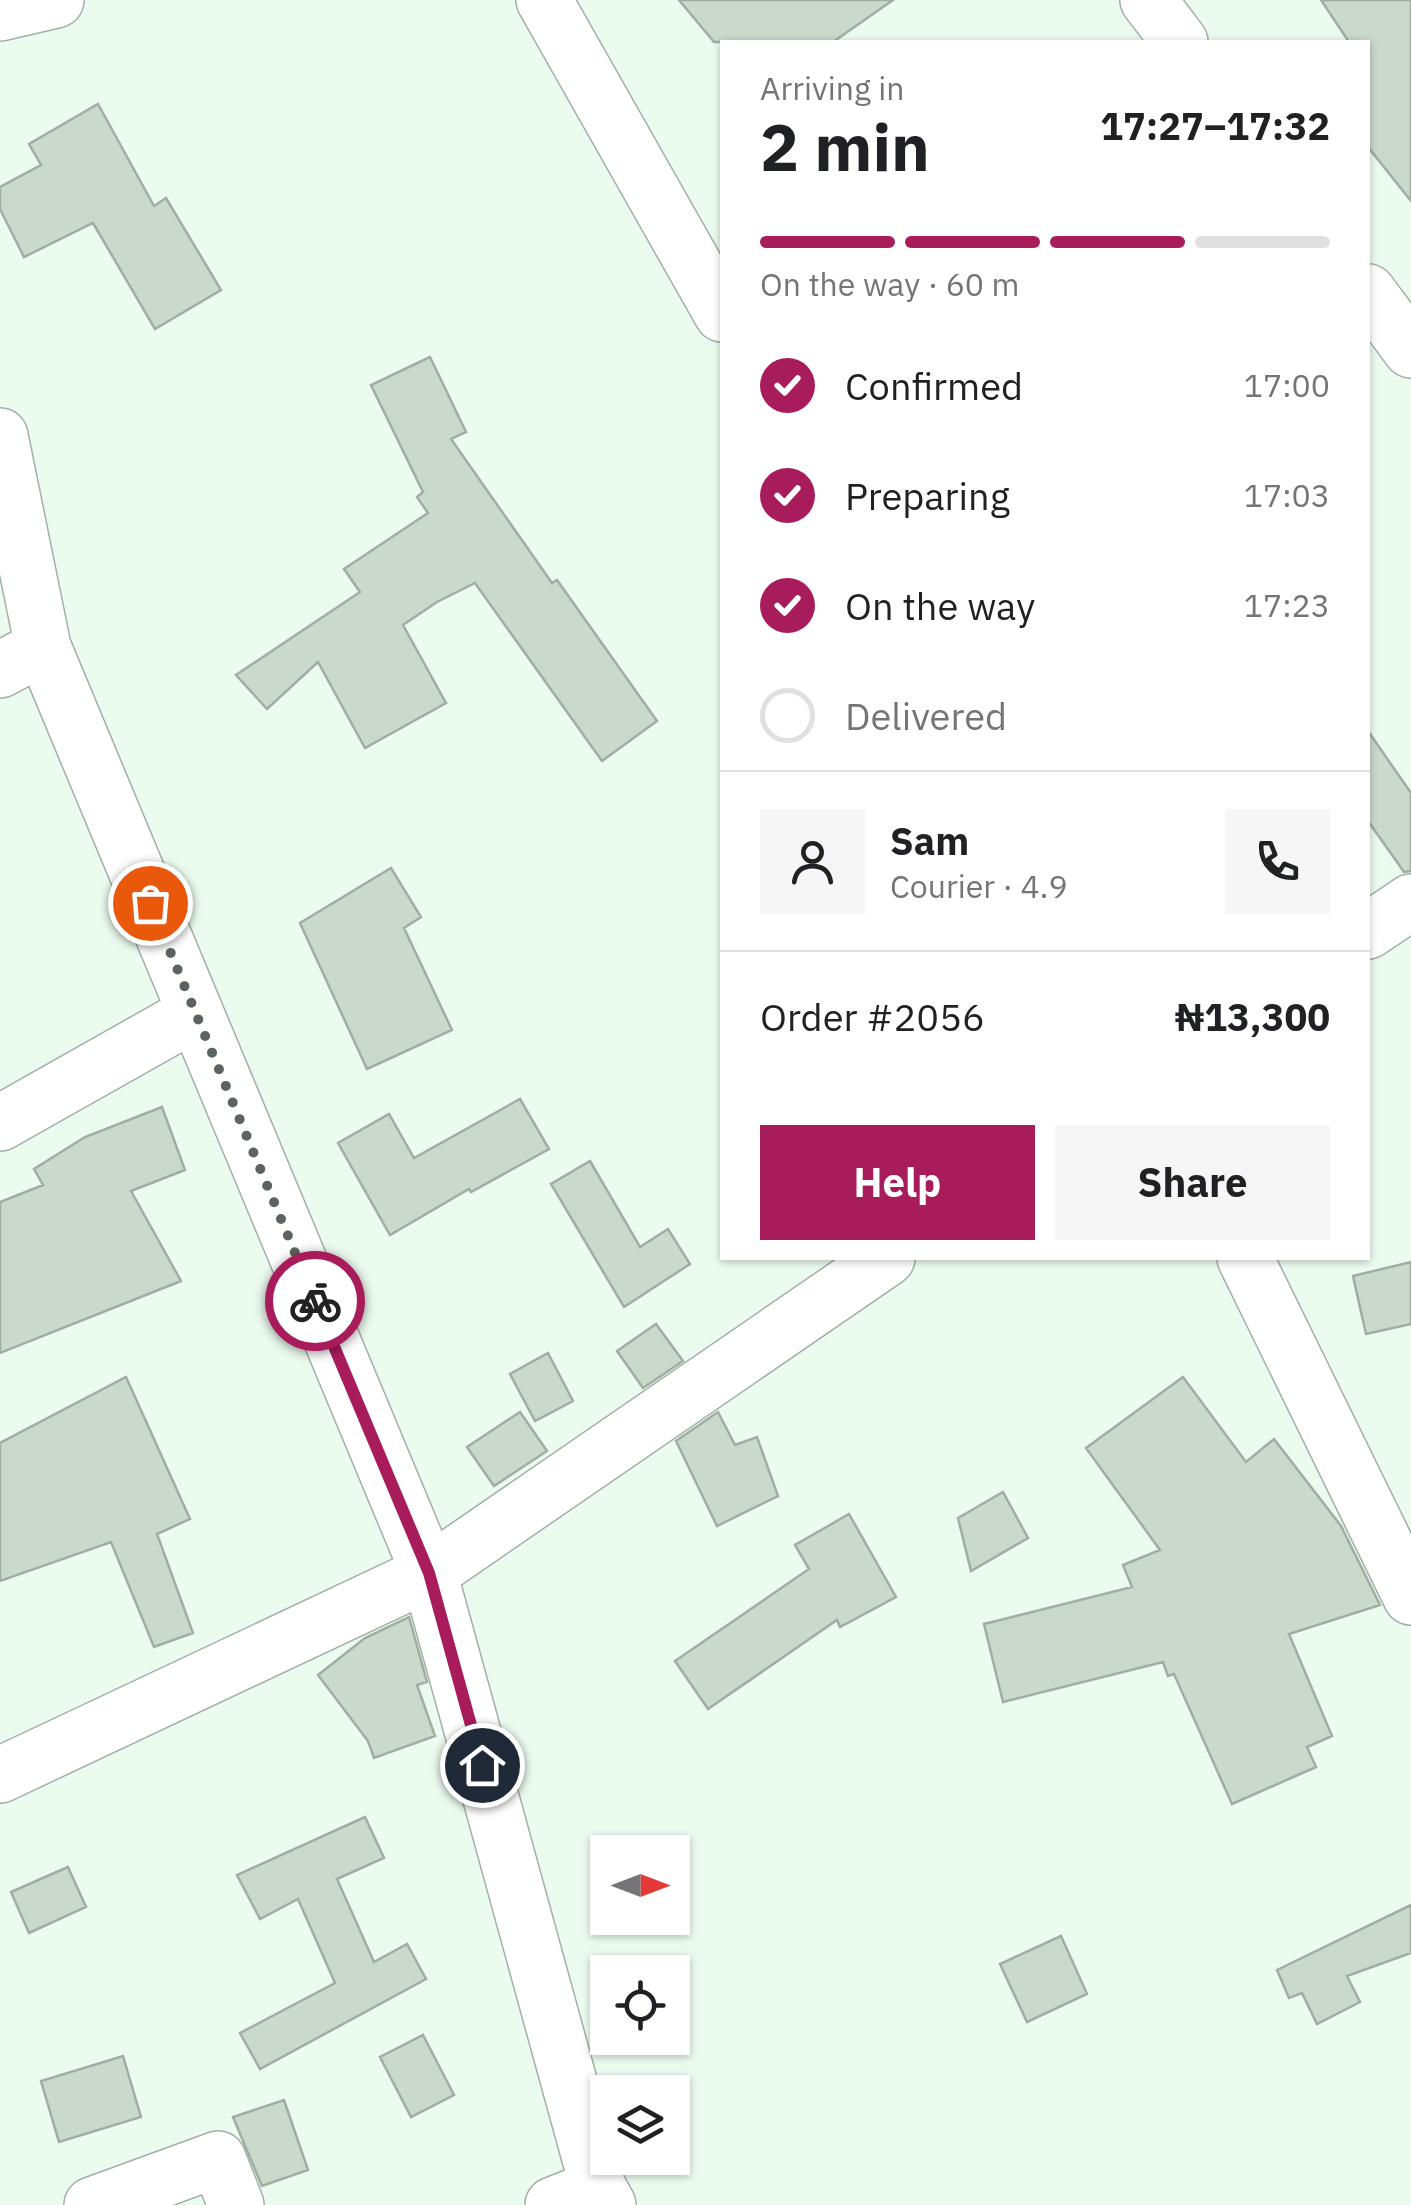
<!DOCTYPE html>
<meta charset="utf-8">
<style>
:root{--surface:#fff;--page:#f6f6f6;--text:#202124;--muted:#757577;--line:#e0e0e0;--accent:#a91c5b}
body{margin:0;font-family:"IBM Plex Sans",sans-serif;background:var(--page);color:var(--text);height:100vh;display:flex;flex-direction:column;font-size:38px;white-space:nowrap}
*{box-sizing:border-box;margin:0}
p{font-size:32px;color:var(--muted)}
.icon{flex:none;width:55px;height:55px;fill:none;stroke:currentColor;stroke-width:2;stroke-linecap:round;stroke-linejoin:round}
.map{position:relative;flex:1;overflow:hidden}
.drawer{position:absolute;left:720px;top:40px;width:650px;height:1220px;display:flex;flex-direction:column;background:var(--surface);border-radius:0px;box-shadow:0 2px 8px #0004}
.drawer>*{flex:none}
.needle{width:65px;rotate:90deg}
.buttons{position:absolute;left:590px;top:1835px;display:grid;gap:20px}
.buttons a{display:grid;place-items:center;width:100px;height:100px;border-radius:0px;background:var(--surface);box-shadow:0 2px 8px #0004;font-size:50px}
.pin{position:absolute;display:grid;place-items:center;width:85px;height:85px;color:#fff;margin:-42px;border:5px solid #fff;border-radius:50%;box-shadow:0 2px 10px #0007}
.courier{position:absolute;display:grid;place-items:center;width:100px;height:100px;margin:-50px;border:8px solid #a91c5b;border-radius:50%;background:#fff;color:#222;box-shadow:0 2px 12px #0007}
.summary em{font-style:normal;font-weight:800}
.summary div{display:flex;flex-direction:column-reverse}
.summary{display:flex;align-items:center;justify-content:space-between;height:170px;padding:0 40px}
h1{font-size:65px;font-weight:800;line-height:75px}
.bar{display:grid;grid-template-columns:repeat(4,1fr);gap:15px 10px;align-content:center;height:120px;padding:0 40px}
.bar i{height:12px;border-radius:8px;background:var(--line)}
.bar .current{background:var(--accent)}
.bar p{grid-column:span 4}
.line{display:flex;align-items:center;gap:25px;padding:0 40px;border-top:2px solid var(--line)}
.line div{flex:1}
.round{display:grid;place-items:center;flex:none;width:105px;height:105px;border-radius:0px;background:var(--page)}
ol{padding:0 40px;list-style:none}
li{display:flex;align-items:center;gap:30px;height:110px}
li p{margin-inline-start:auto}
li .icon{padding:10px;border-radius:50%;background:var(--accent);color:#fff;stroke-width:4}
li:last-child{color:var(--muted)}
li i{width:55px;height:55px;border:5px solid var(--line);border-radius:50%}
.action{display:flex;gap:20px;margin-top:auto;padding:20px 40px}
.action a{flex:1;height:115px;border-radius:0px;background:var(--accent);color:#fff;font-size:40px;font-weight:800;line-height:115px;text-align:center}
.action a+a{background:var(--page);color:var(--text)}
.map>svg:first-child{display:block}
.building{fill:#cbd9cd;stroke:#a0aea2;stroke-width:2.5}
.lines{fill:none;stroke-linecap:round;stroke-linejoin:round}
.minor-casing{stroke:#a2b0a5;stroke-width:58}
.minor{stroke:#fff;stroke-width:55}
.done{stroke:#5c645d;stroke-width:10;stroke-dasharray:0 18}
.route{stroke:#a91c5b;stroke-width:12}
</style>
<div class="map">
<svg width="1411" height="2205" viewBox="0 0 1411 2205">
<rect width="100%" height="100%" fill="#ecfbef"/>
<path class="building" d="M679,0h214l-60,42h-119z
M1321,0h90v201l-43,-54v-105h-19z
M98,104l56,102 12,-8 55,92 -66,39 -62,-106 -69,34 -24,-48v-22l41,-22 -12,-21z
M430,357l36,75 -15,7 101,144 5,-3 100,141 -55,40 -127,-178 -38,19 -34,23 43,78 -81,45 -47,-86 -51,47 -31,-34 124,-83 -16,-23 84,-56 -11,-16 6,-5 -52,-107z
M1368,731l43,62v78l-7,1 -36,-51z
M391,868l30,49 -17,11 48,102 -85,39 -67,-146z
M520,1099l29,50 -78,43 -2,-3 -79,46 -52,-92 51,-29 25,44z
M162,1107l23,63 -54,21 50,90 -181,72v-151l43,-17 -9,-16 51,-32z
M590,1161l50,86 28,-18 22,35 -66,43 -73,-123z
M1411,1262v62l-45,10 -13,-58z
M656,1324l27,37 -40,27 -26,-37z
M548,1353l25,48 -38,20 -25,-47z
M126,1377l64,142 -33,15 36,99 -39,14 -43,-105 -111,39v-138z
M1183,1377l63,85 28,-23 67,87 39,79 -91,29 43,102 -25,11 9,20 -84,37 -58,-130 -6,2 -5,-14 -160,40 -19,-78 148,-37 -9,-22 37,-15 -74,-102z
M520,1412l27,39 -53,35 -27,-39z
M718,1412l17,33 22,-8 21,59 -61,30 -41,-85z
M1003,1492l25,46 -57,33 -13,-53z
M849,1514l47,83 -56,30 -3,-7 -129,89 -33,-48 134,-92 -14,-24z
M409,1617l18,65 -10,3 18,51 -61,22 -6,-17 -50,-66 47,-37z
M365,1817l19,41 -47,21 37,83 33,-18 19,35 -166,90 -20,-36 95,-50 -37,-84 -38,20 -23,-44z
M68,1867l18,40 -57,26 -18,-41z
M1411,1905v48l-64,23 13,26 -43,22 -15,-31 -13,5 -12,-28z
M1061,1936l26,58 -60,28 -27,-58z
M423,2035l31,60 -43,22 -31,-60z
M123,2056l18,61 -82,25 -18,-61z
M284,2100l24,70 -46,16 -29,-69z"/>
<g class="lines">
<defs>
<path id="minor" d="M544,0l178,314
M1148,0l32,42
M0,13l56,-13
M1368,292l43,58
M0,436l43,211
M0,670l43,-23 386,926 169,614
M1368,931l43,-29
M0,1123l195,-110
M1245,1258l166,339
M0,1775l429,-202 458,-315
M92,2205l126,-46 18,46
M553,2205l45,-18 10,18"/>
</defs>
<use href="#minor" class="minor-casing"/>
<use href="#minor" class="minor"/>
</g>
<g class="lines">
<path class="done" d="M150,903l165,398"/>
<path class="route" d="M315,1301l114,272 53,192"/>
</g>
</svg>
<div class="buttons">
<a><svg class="needle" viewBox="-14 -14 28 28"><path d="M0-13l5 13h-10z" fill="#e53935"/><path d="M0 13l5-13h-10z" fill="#757577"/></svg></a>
<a><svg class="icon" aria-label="locate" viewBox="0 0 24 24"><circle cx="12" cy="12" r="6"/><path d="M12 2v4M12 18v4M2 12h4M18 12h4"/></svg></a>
<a><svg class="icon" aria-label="layers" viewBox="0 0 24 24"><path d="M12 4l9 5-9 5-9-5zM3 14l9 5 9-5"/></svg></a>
</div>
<div class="pin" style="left:150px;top:903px;background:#ea580c"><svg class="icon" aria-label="bag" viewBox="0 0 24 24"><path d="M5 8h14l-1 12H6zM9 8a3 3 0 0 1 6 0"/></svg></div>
<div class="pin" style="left:482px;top:1765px;background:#1f2937"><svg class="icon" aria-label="home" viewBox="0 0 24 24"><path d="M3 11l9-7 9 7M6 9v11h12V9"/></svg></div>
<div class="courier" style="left:315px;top:1301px"><svg class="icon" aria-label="bike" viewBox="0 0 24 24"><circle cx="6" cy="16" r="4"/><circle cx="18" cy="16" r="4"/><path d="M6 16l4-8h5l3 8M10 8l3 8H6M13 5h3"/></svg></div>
<section class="drawer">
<div class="summary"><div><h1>2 min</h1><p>Arriving in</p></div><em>17:27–17:32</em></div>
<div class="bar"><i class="current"></i><i class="current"></i><i class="current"></i><i></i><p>On the way · 60 m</p></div>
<ol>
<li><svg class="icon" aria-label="check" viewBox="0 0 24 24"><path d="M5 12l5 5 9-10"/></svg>Confirmed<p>17:00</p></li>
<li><svg class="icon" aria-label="check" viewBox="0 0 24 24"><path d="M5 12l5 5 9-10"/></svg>Preparing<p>17:03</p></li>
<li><svg class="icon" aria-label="check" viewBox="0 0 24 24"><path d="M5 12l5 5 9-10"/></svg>On the way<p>17:23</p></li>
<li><i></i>Delivered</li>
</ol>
<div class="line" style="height:180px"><a class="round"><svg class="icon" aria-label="person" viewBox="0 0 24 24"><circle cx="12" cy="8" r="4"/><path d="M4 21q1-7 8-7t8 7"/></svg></a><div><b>Sam</b><p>Courier · 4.9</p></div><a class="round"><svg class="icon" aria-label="phone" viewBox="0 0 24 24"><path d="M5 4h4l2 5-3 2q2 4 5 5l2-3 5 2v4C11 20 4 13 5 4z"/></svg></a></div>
<div class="line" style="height:130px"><div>Order #2056</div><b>₦13,300</b></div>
<div class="action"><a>Help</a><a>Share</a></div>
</section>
</div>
